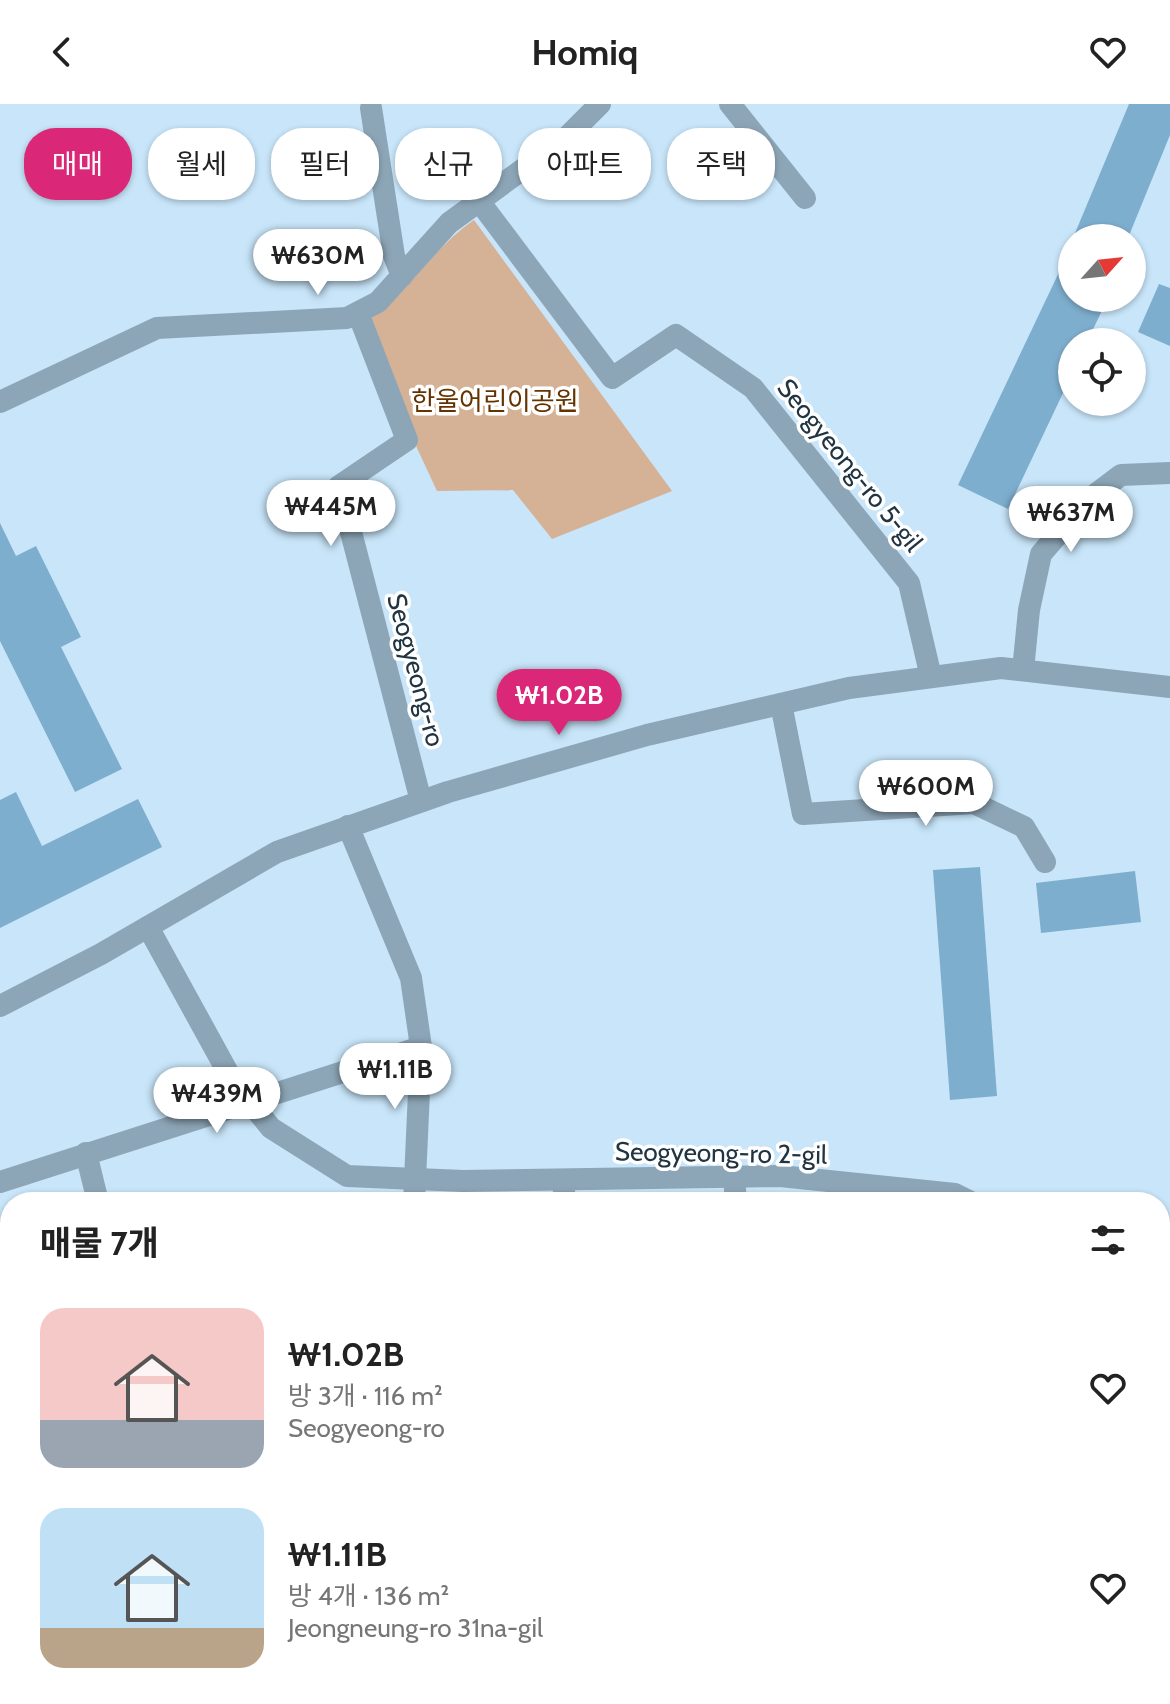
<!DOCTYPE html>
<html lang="ko">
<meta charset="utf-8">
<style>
body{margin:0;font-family:Cabin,"Noto Sans KR",sans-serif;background:#f2f2f2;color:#222;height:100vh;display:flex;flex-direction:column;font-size:30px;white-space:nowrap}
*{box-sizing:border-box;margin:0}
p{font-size:26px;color:#767676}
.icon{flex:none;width:44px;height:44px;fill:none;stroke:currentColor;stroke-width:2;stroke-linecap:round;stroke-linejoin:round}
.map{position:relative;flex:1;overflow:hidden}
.panel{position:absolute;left:0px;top:1088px;width:1170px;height:512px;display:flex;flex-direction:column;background:#fff;border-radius:32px 32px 0 0;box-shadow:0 2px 6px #0004}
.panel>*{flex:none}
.banner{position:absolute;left:24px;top:24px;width:1122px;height:72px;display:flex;gap:16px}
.needle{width:52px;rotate:63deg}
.tools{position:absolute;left:1058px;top:120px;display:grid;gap:16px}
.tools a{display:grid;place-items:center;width:88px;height:88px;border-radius:50%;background:#fff;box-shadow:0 2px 6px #0004;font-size:40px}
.price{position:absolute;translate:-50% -68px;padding:0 18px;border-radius:28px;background:#fff;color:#222;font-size:26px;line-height:52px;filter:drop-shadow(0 2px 4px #0008)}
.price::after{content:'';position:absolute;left:50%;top:48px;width:24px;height:18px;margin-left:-12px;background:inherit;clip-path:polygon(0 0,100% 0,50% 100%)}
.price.active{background:#db2777;color:#fff}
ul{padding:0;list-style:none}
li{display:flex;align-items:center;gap:24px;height:200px;padding:0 40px}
li span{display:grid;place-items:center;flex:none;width:224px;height:160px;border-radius:24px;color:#555}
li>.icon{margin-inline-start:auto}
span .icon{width:96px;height:96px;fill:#fffc;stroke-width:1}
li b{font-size:34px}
h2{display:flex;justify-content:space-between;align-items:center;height:96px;padding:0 40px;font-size:34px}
.chip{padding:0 28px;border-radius:32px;background:#fff;box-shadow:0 2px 6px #0004;font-size:28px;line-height:72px}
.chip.active{background:#db2777;color:#fff}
header{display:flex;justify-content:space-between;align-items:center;height:104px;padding:0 40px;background:#fff;font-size:36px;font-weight:700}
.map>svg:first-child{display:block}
.green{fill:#d5b196}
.building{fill:#7eaece}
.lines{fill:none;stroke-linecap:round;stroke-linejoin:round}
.minor{stroke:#8da6b7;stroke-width:22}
.tertiary{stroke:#8da6b7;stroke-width:22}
.labels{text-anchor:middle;stroke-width:7;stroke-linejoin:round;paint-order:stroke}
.park-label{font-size:26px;fill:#643300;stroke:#fff}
.street-label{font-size:26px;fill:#203441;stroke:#fff}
</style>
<header><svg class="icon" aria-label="back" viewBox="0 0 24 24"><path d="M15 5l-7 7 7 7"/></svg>Homiq<svg class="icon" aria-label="heart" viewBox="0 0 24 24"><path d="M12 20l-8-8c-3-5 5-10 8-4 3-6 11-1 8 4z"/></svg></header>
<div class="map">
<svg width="1170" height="1600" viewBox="0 0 1170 1600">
<rect width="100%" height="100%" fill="#c8e5f9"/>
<!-- green -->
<path class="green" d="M474 116 672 387 552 435 513 386 437 387 417 344 371 214C410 187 434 143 474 116Z"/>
<!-- building -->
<g class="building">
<path d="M1129 0H1170V31L1128 134H1073Z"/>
<path d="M1062 162 1072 167V194H1108L1087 238H1072V270L1008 405 958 381Z"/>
<path d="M1159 180 1170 184V242L1138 228Z"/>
<path d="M0 419 16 452 36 442 81 533 61 543 122 665 75 688 0 537Z"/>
<path d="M16 688 42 742 138 695 162 743 0 824V696Z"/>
<path d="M980 763 997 992 950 996 933 766Z"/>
<path d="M1135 767 1141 818 1041 829 1036 779Z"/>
<path d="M0 1132 10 1164V1176L0 1179Z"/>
<path d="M10 1189V1260L5 1262 0 1245V1192Z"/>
<path d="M509 1590H568L574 1600H515Z"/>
<path d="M743 1590H846L829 1600H726Z"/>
</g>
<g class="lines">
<!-- minor -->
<g class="minor">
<path d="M730 0 805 94"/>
<path d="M371 4 394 152 402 172"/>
<path d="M479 97 612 274 676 231 753 284 909 479 931 573"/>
<path d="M358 209 407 336 339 382 421 697"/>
<path d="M0 298 157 224 347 214 378 198 449 119 567 33 600 0"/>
<path d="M1023 566 1029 506 1041 450 1088 396 1121 371 1170 369"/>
<path d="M781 600 803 710 974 699 1024 723 1045 758"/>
<path d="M348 722 411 874 421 943 414 1098"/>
<path d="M148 823 231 974 249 997 271 1024 347 1072 463 1077 780 1072 955 1090 971 1098"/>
<path d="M86 1049 98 1098"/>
<path d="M734 1073 736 1098"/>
<path d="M563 1076 565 1098"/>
<path d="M0 1078 421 943"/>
<path d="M1160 1206 1170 1209"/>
<path d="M0 1276 10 1272"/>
<path d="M0 1506 10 1505"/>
<path d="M147 1590 151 1600"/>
</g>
<!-- tertiary -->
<path class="tertiary" d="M0 902 101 850 277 748 448 688 647 631 849 584 1001 564 1170 583"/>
</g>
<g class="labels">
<!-- park labels -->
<g class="park-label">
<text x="495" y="306">한울어린이공원</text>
</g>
<!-- street labels -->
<g class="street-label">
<text transform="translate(850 361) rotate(51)" y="9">Seogyeong-ro 5-gil</text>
<text transform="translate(416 566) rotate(75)" y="9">Seogyeong-ro</text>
<text transform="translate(721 1049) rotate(1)" y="9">Seogyeong-ro 2-gil</text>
</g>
</g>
</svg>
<div class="tools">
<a><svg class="needle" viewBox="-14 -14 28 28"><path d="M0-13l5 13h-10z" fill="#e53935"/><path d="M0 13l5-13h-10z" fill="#767676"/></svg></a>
<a><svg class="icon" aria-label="locate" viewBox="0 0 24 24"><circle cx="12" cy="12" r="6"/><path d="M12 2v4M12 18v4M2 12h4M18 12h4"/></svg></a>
</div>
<b class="price" style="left:318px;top:193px">₩630M</b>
<b class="price" style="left:331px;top:444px">₩445M</b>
<b class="price" style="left:1071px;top:450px">₩637M</b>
<b class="price active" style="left:559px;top:633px">₩1.02B</b>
<b class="price" style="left:926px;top:724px">₩600M</b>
<b class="price" style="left:395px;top:1007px">₩1.11B</b>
<b class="price" style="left:217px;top:1031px">₩439M</b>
<div class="banner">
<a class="chip active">매매</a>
<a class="chip">월세</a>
<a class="chip">필터</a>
<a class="chip">신규</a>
<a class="chip">아파트</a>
<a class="chip">주택</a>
</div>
<section class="panel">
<h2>매물 7개<svg class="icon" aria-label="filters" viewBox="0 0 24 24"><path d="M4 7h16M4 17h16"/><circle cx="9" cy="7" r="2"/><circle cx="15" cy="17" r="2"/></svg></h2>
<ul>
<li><span style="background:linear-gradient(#f6c9c9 70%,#9aa5b1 0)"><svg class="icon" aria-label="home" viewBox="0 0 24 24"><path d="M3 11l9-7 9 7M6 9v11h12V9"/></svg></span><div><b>₩1.02B</b><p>방 3개 · 116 m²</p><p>Seogyeong-ro</p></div><svg class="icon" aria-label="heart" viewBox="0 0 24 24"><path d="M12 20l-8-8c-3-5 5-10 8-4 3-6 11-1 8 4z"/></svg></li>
<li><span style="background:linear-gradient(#bfe0f5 75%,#b9a48a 0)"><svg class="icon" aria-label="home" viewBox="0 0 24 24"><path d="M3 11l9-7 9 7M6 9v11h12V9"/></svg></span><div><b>₩1.11B</b><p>방 4개 · 136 m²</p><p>Jeongneung-ro 31na-gil</p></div><svg class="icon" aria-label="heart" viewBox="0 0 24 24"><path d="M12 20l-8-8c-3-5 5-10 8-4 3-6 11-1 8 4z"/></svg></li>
</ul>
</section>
</div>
